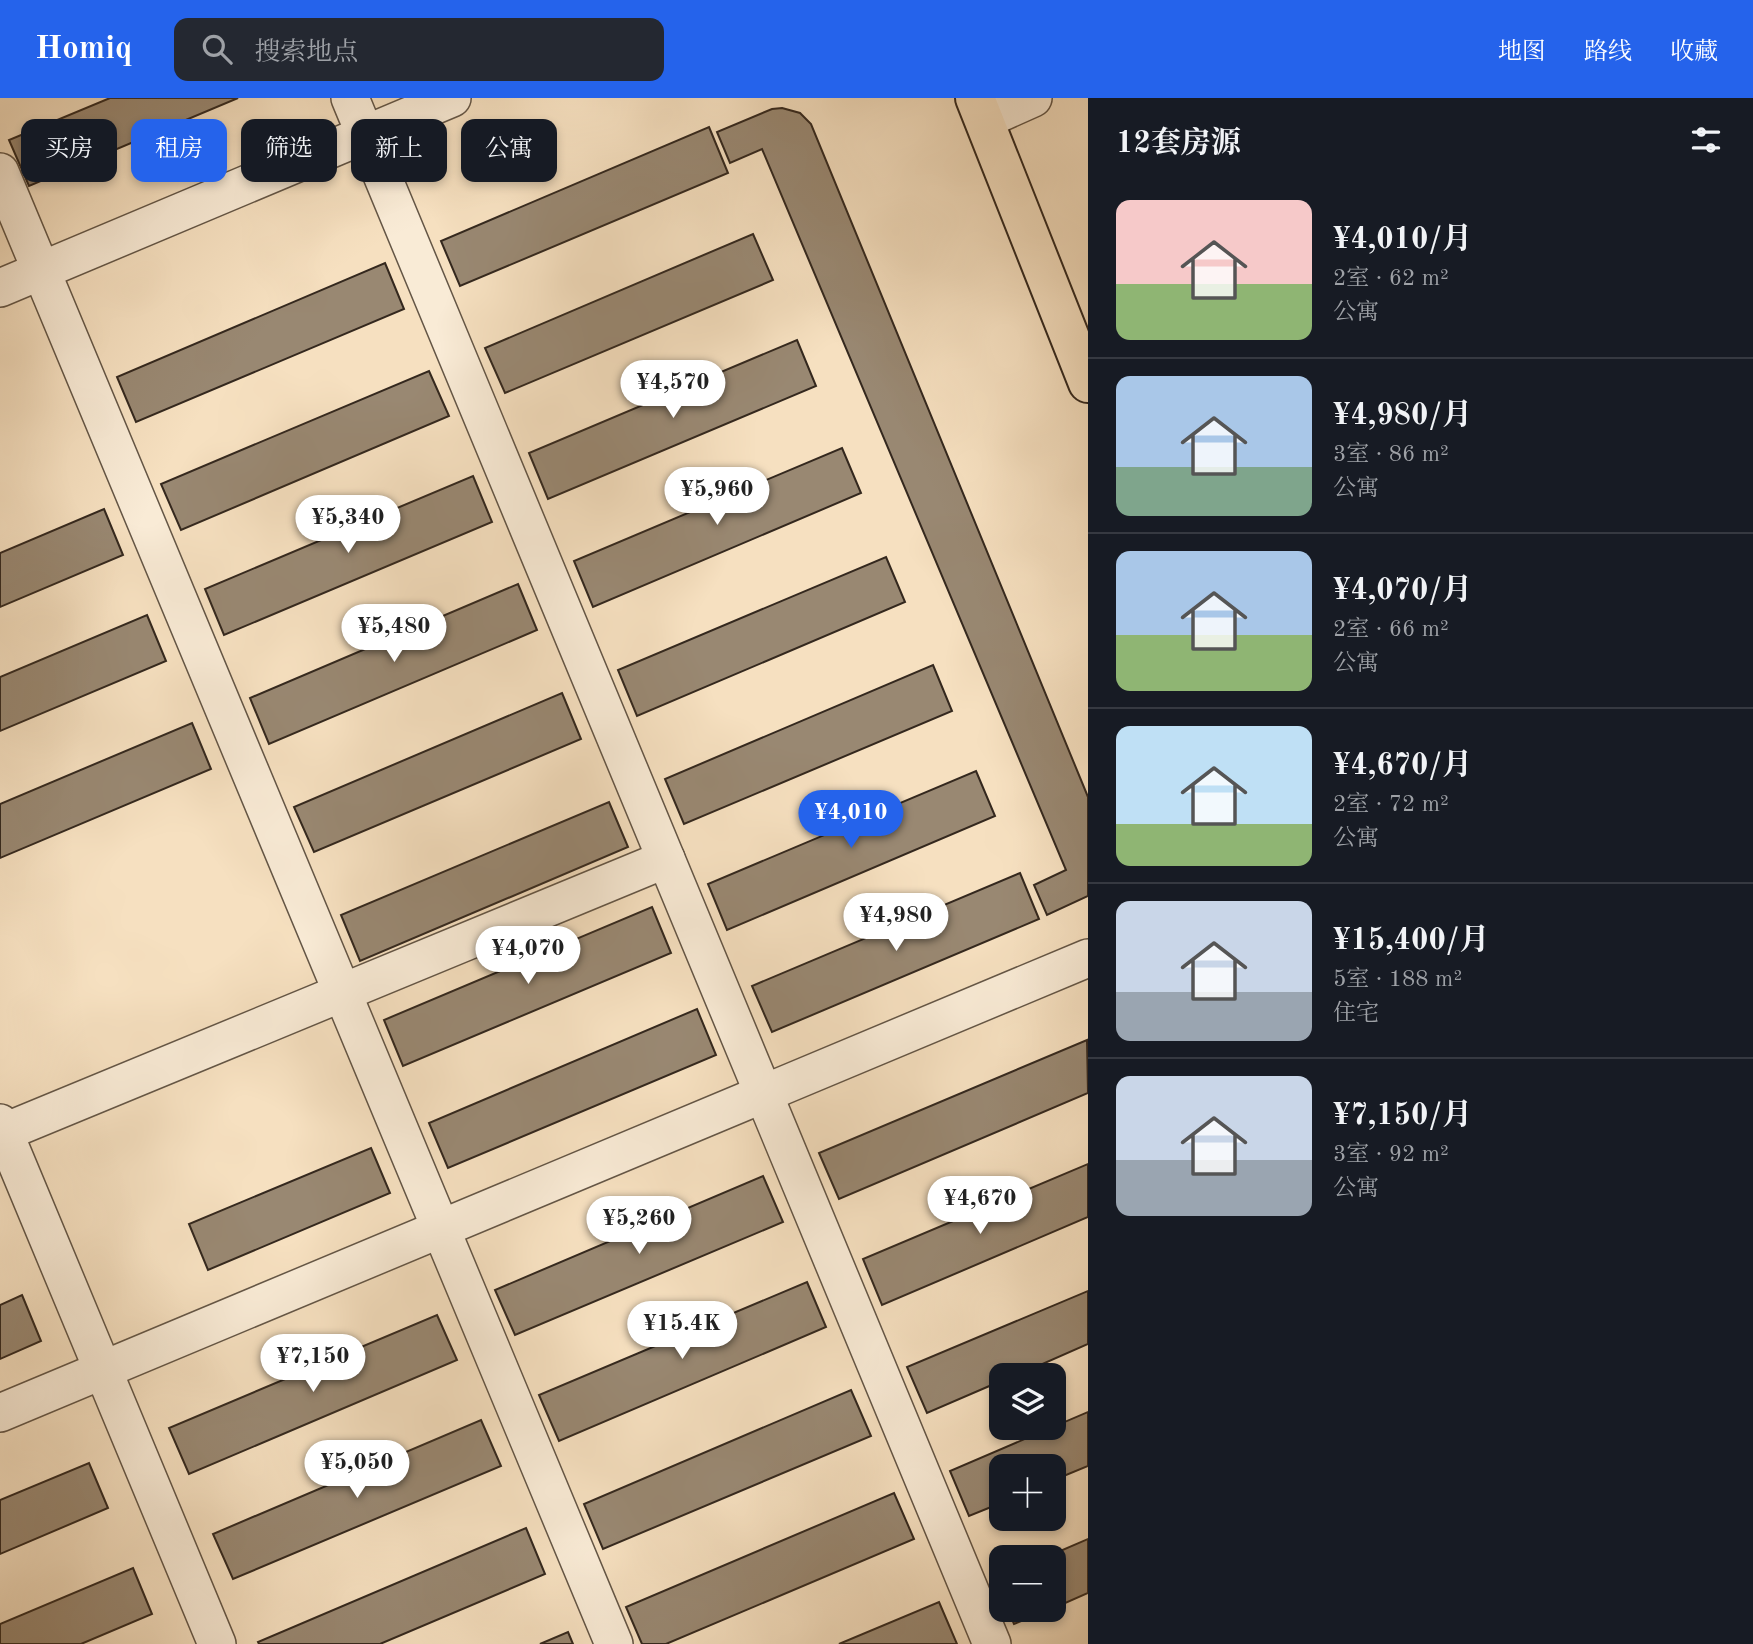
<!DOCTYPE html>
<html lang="zh">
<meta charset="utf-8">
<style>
body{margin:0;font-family:"Old Standard TT","Noto Serif SC",serif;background:#242831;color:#f1f3f6;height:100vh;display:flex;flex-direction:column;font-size:26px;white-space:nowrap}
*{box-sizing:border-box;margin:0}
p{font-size:23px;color:#9ea1a6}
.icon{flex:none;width:38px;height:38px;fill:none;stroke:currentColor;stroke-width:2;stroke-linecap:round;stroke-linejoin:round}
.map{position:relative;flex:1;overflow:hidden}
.side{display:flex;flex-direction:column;background:#171b24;width:665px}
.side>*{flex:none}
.hud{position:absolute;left:21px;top:21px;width:665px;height:63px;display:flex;gap:14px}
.buttons{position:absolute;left:989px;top:1265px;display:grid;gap:14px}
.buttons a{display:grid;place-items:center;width:77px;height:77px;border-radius:14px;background:#171b24;box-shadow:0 4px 10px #0003;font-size:35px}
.price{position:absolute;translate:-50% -60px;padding:0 16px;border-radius:24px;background:#fff;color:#222;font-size:23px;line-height:46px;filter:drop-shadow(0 2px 4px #0008)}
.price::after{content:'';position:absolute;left:50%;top:42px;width:21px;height:16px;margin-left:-10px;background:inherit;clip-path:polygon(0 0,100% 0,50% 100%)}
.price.current{background:#2563eb;color:#fff}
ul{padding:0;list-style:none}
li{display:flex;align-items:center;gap:21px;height:175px;padding:0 28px}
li+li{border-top:2px solid #363941}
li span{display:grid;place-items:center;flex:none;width:196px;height:140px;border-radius:14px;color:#555}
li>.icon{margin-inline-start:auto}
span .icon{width:84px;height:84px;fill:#fffc;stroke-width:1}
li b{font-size:30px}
h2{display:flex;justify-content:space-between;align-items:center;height:84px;padding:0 28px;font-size:30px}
.pill{padding:0 24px;border-radius:14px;background:#171b24;box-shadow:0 4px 10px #0003;font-size:24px;line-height:63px}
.pill.current{background:#2563eb;color:#fff}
header{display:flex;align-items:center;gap:42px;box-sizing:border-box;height:98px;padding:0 35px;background:#2563eb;color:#fff}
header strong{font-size:33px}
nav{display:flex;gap:38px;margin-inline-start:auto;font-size:24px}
.search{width:490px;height:63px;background:#242831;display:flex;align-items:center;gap:18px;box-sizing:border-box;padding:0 24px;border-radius:14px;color:#9ea1a6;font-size:26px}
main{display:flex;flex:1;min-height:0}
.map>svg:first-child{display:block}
.building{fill:#998872;stroke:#34281e;stroke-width:2}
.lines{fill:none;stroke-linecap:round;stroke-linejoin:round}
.minor-casing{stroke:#645646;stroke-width:40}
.major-casing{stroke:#34281e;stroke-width:42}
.minor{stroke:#f9ebd6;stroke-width:37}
.major{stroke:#f6e0c0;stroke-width:38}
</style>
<header>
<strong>Homiq</strong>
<div class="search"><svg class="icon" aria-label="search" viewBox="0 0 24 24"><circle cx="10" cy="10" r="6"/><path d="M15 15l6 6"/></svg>搜索地点</div>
<nav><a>地图</a><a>路线</a><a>收藏</a></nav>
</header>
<main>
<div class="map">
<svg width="1088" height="1546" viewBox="0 0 1088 1546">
<rect width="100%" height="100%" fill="#f6e0c0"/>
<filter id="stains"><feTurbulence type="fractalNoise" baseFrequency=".00286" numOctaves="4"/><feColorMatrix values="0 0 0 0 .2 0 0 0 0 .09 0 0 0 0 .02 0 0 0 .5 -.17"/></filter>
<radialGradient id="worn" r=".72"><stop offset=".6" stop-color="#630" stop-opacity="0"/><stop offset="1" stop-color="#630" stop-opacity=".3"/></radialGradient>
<!-- building -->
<g class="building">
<path d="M110 0H238L29 88 9 42Z"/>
<path d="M782 10 800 15 811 26 1088 699V798L1047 817 1034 787 1066 772 762 51 730 65 717 34 772 11Z"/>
<path d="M709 29 728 75 460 188 441 143Z"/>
<path d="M753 136 773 182 505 295 485 250Z"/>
<path d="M385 165 404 211 136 324 117 279Z"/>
<path d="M797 242 816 288 548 401 529 355Z"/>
<path d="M429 273 449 318 181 432 161 386Z"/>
<path d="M842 350 861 395 593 509 574 463Z"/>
<path d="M473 378 492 424 224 537 205 491Z"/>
<path d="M104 411 123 457 0 509V455Z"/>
<path d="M886 459 905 504 637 618 618 572Z"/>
<path d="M518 486 537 532 269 646 250 600Z"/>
<path d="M147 517 166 563 0 633V579Z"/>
<path d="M933 567 952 613 684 726 665 681Z"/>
<path d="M562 595 581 641 314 754 294 709Z"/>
<path d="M192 625 211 671 0 760V706Z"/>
<path d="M976 673 995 718 727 832 708 786Z"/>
<path d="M609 704 628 749 360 863 341 817Z"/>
<path d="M1020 775 1039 821 772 934 752 888Z"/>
<path d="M652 809 671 855 403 968 384 922Z"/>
<path d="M697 911 716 957 448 1070 429 1025Z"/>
<path d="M1087 942 1088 995 839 1101 819 1055Z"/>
<path d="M371 1050 390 1095 208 1172 189 1126Z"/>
<path d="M1088 1066V1119L882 1207 863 1161Z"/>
<path d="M763 1078 783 1124 515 1237 495 1192Z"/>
<path d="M807 1184 826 1229 559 1343 539 1297Z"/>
<path d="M1088 1193V1246L1015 1278H1001V1283L927 1315 907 1269Z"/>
<path d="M22 1197 41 1243 0 1261V1207Z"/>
<path d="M437 1217 457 1262 189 1376 169 1330Z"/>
<path d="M851 1292 871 1338 603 1451 584 1406Z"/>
<path d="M1088 1314V1368L1054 1382V1368H1001V1405L969 1418 950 1373Z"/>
<path d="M481 1322 501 1368 233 1481 213 1436Z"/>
<path d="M89 1365 108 1410 0 1456V1402Z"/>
<path d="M894 1395 914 1441 666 1546H642L626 1509Z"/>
<path d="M526 1430 545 1476 380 1546H259L258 1544Z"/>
<path d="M1088 1441V1495L1054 1510V1460H1044Z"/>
<path d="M133 1470 152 1516 81 1546H0V1526Z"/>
<path d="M939 1504 957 1546H839Z"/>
<path d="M1008 1512H1048L1014 1526Z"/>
<path d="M568 1534 573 1546H540Z"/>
</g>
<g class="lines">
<defs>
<g id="minor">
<path d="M350 0 992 1546"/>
<path d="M984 22 1033 0"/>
<path d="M0 74 614 1546"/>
<path d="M0 190 452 0"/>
<path d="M0 1025 217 1546"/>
<path d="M0 1036 666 761"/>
<path d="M0 1315 1088 860"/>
</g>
<path id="major" d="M975 0 1088 285"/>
</defs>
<!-- minor casing -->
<use href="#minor" class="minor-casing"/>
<!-- major casing -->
<use href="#major" class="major-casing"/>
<!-- minor -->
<use href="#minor" class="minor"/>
<!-- major -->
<use href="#major" class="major"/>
</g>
<rect width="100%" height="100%" filter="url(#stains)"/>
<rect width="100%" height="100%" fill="url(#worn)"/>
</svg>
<div class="buttons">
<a><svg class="icon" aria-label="layers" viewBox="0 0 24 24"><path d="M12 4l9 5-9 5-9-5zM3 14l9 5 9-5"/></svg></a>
<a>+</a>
<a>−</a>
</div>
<b class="price" style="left:673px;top:322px">¥4,570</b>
<b class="price" style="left:717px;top:429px">¥5,960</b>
<b class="price" style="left:348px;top:457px">¥5,340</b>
<b class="price" style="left:394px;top:566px">¥5,480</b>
<b class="price current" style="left:851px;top:752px">¥4,010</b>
<b class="price" style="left:896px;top:855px">¥4,980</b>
<b class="price" style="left:528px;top:888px">¥4,070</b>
<b class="price" style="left:980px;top:1138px">¥4,670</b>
<b class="price" style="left:639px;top:1158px">¥5,260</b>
<b class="price" style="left:682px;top:1263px">¥15.4K</b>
<b class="price" style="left:313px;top:1296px">¥7,150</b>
<b class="price" style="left:357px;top:1402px">¥5,050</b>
<div class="hud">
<a class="pill">买房</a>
<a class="pill current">租房</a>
<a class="pill">筛选</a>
<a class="pill">新上</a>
<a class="pill">公寓</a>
</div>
</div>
<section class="side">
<h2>12套房源<svg class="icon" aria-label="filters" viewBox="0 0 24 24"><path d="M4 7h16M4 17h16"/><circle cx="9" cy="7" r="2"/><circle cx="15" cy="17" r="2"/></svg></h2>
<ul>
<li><span style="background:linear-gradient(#f6c9c9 60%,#8fb573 0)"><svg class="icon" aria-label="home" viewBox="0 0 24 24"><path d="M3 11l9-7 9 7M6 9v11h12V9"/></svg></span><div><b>¥4,010/月</b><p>2室 · 62 m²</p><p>公寓</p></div></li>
<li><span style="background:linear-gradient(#a9c7e8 65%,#7fa58c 0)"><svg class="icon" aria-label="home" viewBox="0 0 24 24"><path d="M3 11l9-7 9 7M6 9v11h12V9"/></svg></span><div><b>¥4,980/月</b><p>3室 · 86 m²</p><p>公寓</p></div></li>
<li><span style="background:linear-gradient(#a9c7e8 60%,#8fb573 0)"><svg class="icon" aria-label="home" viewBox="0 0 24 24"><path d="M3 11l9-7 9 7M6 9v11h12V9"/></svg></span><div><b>¥4,070/月</b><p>2室 · 66 m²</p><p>公寓</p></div></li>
<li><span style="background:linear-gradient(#bfe0f5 70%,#8fb573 0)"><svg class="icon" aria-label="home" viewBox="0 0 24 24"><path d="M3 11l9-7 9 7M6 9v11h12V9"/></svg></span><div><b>¥4,670/月</b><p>2室 · 72 m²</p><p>公寓</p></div></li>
<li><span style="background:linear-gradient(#c9d6e8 65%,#9aa5b1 0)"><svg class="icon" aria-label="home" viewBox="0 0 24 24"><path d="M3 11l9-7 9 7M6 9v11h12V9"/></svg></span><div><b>¥15,400/月</b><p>5室 · 188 m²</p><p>住宅</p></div></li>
<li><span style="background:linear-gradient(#c9d6e8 60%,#9aa5b1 0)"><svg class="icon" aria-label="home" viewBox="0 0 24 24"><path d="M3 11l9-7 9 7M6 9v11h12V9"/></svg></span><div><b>¥7,150/月</b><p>3室 · 92 m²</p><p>公寓</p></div></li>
</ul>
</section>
</main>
